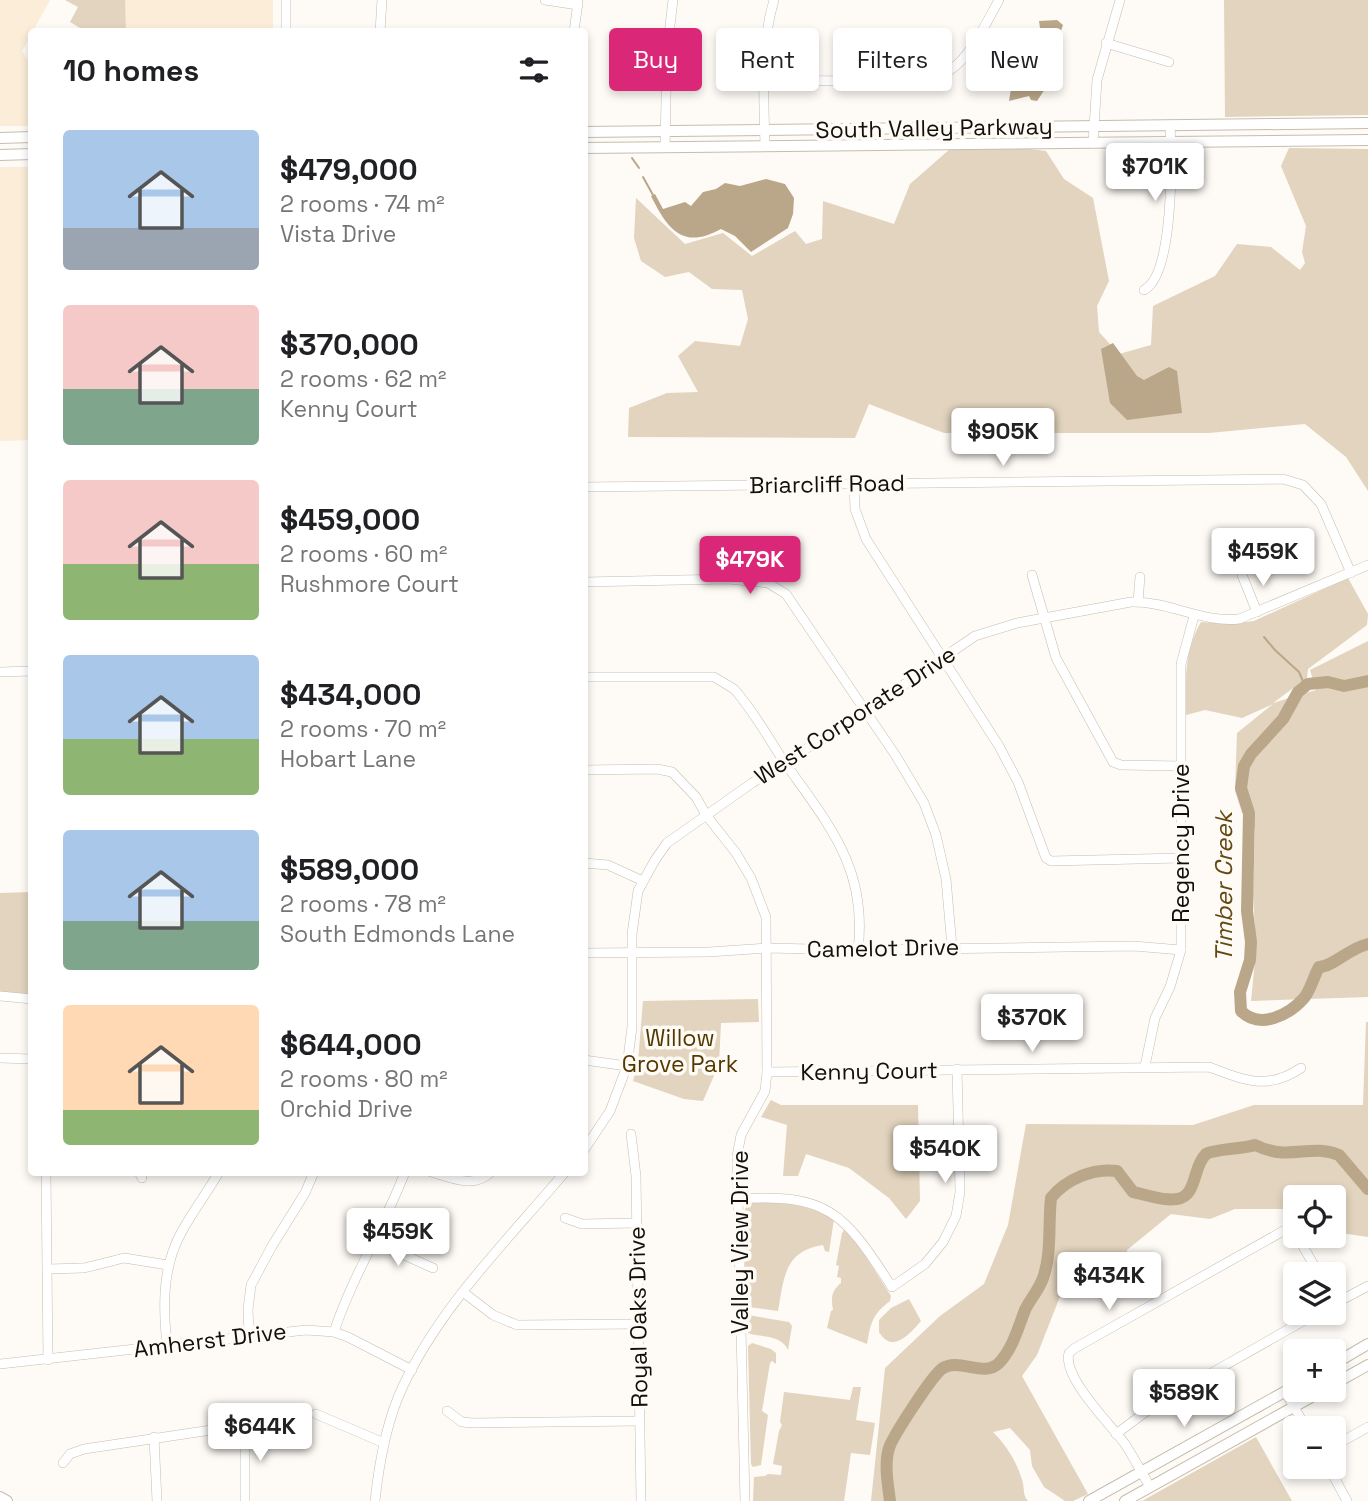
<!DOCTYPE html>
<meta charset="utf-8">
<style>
body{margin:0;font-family:"Space Grotesk",sans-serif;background:#f6f6f6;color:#202124;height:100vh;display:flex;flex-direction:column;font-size:26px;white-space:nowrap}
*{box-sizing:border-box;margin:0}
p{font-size:23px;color:#757577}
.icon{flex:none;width:38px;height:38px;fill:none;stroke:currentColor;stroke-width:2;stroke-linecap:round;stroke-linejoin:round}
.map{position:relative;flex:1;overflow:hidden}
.details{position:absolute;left:28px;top:28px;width:560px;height:1148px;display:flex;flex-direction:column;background:#fff;border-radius:7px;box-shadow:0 4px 10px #0003}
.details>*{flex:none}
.top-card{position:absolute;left:609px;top:28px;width:653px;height:63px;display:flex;gap:14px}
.buttons{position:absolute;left:1283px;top:1185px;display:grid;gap:14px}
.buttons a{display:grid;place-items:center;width:63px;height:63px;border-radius:7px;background:#fff;box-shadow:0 4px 10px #0003;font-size:35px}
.price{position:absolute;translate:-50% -60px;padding:0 16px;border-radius:7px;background:#fff;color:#222;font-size:23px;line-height:46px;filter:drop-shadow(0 2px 4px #0008)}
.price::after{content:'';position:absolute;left:50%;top:42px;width:21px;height:16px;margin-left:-10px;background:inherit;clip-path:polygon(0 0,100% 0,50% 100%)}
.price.current{background:#db2777;color:#fff}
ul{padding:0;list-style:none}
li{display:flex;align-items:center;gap:21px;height:175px;padding:0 35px}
li span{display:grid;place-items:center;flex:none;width:196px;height:140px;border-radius:7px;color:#555}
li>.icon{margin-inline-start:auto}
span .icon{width:84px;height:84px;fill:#fffc;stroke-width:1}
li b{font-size:30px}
h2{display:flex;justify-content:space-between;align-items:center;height:84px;padding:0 35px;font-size:30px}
.tag{padding:0 24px;border-radius:7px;background:#fff;box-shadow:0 4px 10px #0003;font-size:24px;line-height:63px}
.tag.current{background:#db2777;color:#fff}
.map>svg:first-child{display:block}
.built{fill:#fbedd8}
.green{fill:#e2d4be}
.water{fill:#baa789}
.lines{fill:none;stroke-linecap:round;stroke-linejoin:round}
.stream{stroke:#baa789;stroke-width:2}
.river{stroke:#baa789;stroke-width:12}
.minor-casing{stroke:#c6bdaf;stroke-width:10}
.major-casing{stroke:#c6bdaf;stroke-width:12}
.minor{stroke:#fff;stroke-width:9}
.major{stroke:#fff;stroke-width:10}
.labels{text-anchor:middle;stroke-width:7;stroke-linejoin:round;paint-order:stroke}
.street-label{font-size:23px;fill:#120f0a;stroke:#fefaf5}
.park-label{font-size:23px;fill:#533800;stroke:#fefaf5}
.water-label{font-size:24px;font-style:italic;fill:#654914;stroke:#fefaf5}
</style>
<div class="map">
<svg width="1368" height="1501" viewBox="0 0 1368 1501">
<rect width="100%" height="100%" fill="#fefaf5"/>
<!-- built -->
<g class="built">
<path d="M0 0H50L22 51 31 65V126H0Z"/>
<rect x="118" y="0" width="155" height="31"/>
<path d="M0 167H31V440L0 441Z"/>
</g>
<!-- green -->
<g class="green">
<path d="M65 0H125L126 31H85L70 22 78 7Z"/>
<path d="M1224 0H1368V115L1225 117Z"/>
<path d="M1020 148 1046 151 1064 179 1093 198 1109 281 1097 306 1099 332 1119 354 1151 345 1153 306 1215 276 1237 244 1271 247 1300 270 1305 263 1302 252 1306 226 1281 166 1289 148 1368 149V491L1346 457 1305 424 1209 433H944L869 404 855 438 628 437 629 408 667 393 698 392 678 356 695 341 740 346 748 319 742 290 712 289 689 272 665 277 641 261 634 238 636 198 685 244 723 233 752 256 795 231 806 244 822 239 823 201 894 224 910 184 950 149Z"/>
<path d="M1348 578 1368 614 1367 625 1308 669 1307 678 1273 703 1316 690 1310 670 1368 641V997L1251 1001 1256 951 1253 894 1255 829 1242 813 1235 791 1237 733 1273 704 1242 718 1205 710 1186 715C1185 682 1184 651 1201 622L1229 624 1254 621Z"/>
<path d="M31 892V996L0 994V893Z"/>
<path d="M758 999 759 1022 721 1023 719 1064 703 1101 684 1099 633 1081 638 1062 643 1001Z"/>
<path d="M1366 1022H1368V1237L1334 1232V1197H1295V1209H1235L1210 1219 1171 1214 1127 1250 1125 1269 1061 1294 1037 1355 1022 1376 1088 1494 1073 1501H1065L1044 1487 1032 1466 1030 1450 1010 1428 993 1432C1006 1445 1017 1462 1022 1480 1025 1488 1022 1494 1028 1501H871L885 1368 940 1316 984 1284 1008 1225 1026 1124 1193 1125 1254 1105H1363Z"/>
<path d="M771 1100 781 1105H918L920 1201 906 1219 889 1198 849 1168 806 1154 798 1176H783L787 1125 761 1117Z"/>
<path d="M753 1203C786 1202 804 1204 834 1219L829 1252 825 1251 823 1245C784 1251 784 1278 778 1311L749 1307 746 1303 744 1211 747 1205Z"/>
<path d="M845 1229 852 1235 891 1296 890 1301C872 1315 871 1322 867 1344L827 1328 831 1311 833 1310C831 1299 831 1291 841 1283V1278L837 1277 839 1266 836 1265 842 1233Z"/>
<path d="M909 1299 921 1321C909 1335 892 1354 879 1332V1320L891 1308Z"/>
<path d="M748 1315 789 1322 792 1326 788 1350C781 1334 762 1338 748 1333Z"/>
<path d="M752 1343 771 1349 776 1353V1364L772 1361 770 1363 762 1411 768 1415 761 1465 753 1467 751 1464 748 1346Z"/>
<path d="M853 1387H861L856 1420 875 1423 870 1455 851 1453 844 1501H753L754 1477 765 1476 768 1474 781 1475 782 1466 773 1464 779 1431 782 1425 780 1422 784 1392 850 1400Z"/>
<path d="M1256 1437 1292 1501H1142Z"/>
</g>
<!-- water -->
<g class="water">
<path d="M1057 20 1063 25 1054 51 1051 80 1037 101 1031 100 1029 96 1009 101 1013 76 1035 33 1040 28 1039 21Z"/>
<path d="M766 179 785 184 794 198 793 214 788 228 751 252 735 236 721 229C683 250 668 230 651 196L655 194 663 209 685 202 691 206 703 192 716 189 725 183 740 186Z"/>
<path d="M1113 343 1137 376 1144 380 1169 367 1177 371 1182 413 1127 420 1110 403 1101 349Z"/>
</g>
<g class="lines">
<!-- stream -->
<g class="stream">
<path d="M632 158 639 168"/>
<path d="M643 177 653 195"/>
<path d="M1264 637 1275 650 1299 672 1305 686"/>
</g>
<!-- river -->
<g class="river">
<path d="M1368 681 1344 686 1328 682 1308 684 1298 692 1283 719 1251 754 1244 766 1241 788 1249 813 1247 911 1251 942 1250 960 1240 992 1241 1011C1260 1030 1289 1015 1304 998 1310 991 1314 976 1319 967 1333 967 1349 948 1368 944"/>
<path d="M890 1501C888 1485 884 1464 889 1448 893 1436 933 1374 943 1368 960 1358 984 1378 999 1363 1013 1348 1018 1328 1025 1310 1030 1299 1039 1290 1043 1278 1052 1253 1048 1224 1051 1198 1066 1179 1093 1168 1117 1171L1133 1192C1148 1195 1176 1206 1187 1194 1192 1189 1194 1180 1196 1174 1198 1167 1201 1159 1206 1154 1213 1149 1243 1149 1255 1145 1289 1162 1310 1143 1339 1155L1368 1189"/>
</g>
<defs>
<g id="minor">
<path d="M545 0 578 5"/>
<path d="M286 32V0"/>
<path d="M380 32 382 0"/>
<path d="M574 32 578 2"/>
<path d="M1106 43 1169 62"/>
<path d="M764 80C799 80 927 85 950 70 971 57 987 21 999 0"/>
<path d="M1093 143 1097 80 1120 0"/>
<path d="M765 146C764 98 760 47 774 0"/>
<path d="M665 147 667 51 673 0"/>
<path d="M1144 290C1174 275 1172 157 1170 126"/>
<path d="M854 484 855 509 866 539 999 746 1018 782 1046 858 1051 861 1181 858"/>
<path d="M584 487 1283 479 1303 485 1321 504 1351 573"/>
<path d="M1032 575 1056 658 1113 762 1121 765 1181 766"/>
<path d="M1242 575 1257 612"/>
<path d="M584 582 728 579 768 583 786 594 896 756 924 803 936 835 946 879 952 947"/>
<path d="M1138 601 1140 577"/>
<path d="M0 672 32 671"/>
<path d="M584 677H714L734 689C753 710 767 736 783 760 827 823 868 867 858 950"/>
<path d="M584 770 657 769 672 772 696 797 706 815 736 853 751 878 766 917 767 1072 765 1091 741 1135 737 1156 745 1501"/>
<path d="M584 863 608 865 643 881"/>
<path d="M584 953 709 952 766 948 858 950 1134 946 1181 950"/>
<path d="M0 996 32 999"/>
<path d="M0 1058 32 1059"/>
<path d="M584 1060 627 1066"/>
<path d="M1145 1066 1155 1018 1170 987 1181 950V664L1194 616"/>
<path d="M767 1072 1209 1067C1244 1080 1267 1091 1301 1068"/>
<path d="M631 1134 636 1176 641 1501"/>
<path d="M584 1150 610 1111 627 1066 632 1027V934L638 891 655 860 667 843 752 783 864 712 975 636 1017 623 1131 602C1169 601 1201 623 1239 619L1368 565"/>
<path d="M46 1172 48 1360"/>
<path d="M139 1172 142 1178"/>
<path d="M431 1172C451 1178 474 1189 491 1172"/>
<path d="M737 1199C829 1193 844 1213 892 1287L925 1264 943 1242 956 1216 960 1192 957 1069"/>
<path d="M565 1218 582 1224 637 1223"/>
<path d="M1297 1236 1319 1274"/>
<path d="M375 1242 433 1268"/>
<path d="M48 1269 84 1268 124 1258 168 1265"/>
<path d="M463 1292 493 1315 517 1325 638 1324"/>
<path d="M1334 1304 1368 1286"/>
<path d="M334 1332C352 1277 384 1227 405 1172"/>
<path d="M249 1336 248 1309 251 1285 272 1246 305 1193 314 1172"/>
<path d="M167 1345C163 1307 162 1268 181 1233 192 1212 207 1193 219 1172"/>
<path d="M0 1364 306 1330 334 1332 348 1337 412 1370"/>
<path d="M1285 1391 1306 1428"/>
<path d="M447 1411 462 1422 473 1423 639 1421"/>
<path d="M316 1414 384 1443"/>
<path d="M1116 1434 1155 1405 1319 1312"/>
<path d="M154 1437 157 1501"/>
<path d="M1334 1446 1368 1427"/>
<path d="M63 1463 70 1454 84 1449 245 1425V1501"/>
<path d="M1328 1466 1347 1501"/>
<path d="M1150 1487C1142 1473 1134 1458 1125 1444 1111 1425 1062 1377 1069 1353L1075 1348 1285 1230 1290 1229 1295 1232"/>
<path d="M375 1501C379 1463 386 1422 403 1386 442 1304 507 1241 565 1172"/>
</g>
<g id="major">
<path d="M584 132 1368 123"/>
<path d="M0 138 32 137"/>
<path d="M584 148 1368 140"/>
<path d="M0 155 32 154"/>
<path d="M1334 1364 1368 1344"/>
<path d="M1334 1384 1368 1365"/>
<path d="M0 1497 7 1501"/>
<path d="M1089 1501 1295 1386"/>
<path d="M1125 1501 1324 1390"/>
</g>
</defs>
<!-- minor casing -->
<use href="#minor" class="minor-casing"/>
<!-- major casing -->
<use href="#major" class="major-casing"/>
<!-- minor -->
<use href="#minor" class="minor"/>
<!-- major -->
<use href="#major" class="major"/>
</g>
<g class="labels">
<!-- street labels -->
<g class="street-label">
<text transform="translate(934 128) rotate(-1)" y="8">South Valley Parkway</text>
<text transform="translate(827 484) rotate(-1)" y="8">Briarcliff Road</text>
<text transform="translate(855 715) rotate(-33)" y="8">West Corporate Drive</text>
<text transform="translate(1181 843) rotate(-90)" y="8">Regency Drive</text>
<text transform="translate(883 948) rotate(-1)" y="8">Camelot Drive</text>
<text transform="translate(869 1071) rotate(-1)" y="8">Kenny Court</text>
<text transform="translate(740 1242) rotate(-90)" y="8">Valley View Drive</text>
<text transform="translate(638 1317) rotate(-91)" y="8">Royal Oaks Drive</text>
<text transform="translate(210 1340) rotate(-7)" y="8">Amherst Drive</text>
</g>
<!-- park labels -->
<g class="park-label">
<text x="680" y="1046">Willow<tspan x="680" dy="26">Grove Park</tspan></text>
</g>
<!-- water labels -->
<g class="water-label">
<text transform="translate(1224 887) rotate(-90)" y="8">Timber Creek</text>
</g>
</g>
</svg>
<div class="buttons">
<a><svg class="icon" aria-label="locate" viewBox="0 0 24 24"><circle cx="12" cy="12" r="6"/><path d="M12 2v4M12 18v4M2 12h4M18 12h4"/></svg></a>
<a><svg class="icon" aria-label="layers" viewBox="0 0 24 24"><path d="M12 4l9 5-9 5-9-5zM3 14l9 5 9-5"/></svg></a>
<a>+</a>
<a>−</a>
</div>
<b class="price" style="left:1155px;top:203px">$701K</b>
<b class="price" style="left:1003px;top:468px">$905K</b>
<b class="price" style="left:1263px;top:588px">$459K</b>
<b class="price current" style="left:750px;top:596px">$479K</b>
<b class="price" style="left:1032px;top:1054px">$370K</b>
<b class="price" style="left:945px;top:1185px">$540K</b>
<b class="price" style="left:398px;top:1268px">$459K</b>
<b class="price" style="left:1109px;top:1312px">$434K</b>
<b class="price" style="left:1184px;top:1429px">$589K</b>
<b class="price" style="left:260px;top:1463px">$644K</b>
<div class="top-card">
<a class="tag current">Buy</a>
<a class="tag">Rent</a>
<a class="tag">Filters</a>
<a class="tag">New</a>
</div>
<section class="details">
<h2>10 homes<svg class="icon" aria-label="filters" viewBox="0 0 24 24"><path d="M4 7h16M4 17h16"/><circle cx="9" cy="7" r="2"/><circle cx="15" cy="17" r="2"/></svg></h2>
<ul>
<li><span style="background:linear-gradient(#a9c7e8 70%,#9aa5b1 0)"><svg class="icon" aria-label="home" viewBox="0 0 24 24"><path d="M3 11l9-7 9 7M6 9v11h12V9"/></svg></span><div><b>$479,000</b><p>2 rooms · 74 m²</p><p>Vista Drive</p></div></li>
<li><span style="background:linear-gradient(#f6c9c9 60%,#7fa58c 0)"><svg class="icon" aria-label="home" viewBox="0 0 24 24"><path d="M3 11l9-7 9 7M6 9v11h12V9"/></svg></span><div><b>$370,000</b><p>2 rooms · 62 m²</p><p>Kenny Court</p></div></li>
<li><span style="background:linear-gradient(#f6c9c9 60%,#8fb573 0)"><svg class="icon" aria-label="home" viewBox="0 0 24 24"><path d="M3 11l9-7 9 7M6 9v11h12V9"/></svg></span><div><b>$459,000</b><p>2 rooms · 60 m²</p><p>Rushmore Court</p></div></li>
<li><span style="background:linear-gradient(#a9c7e8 60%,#8fb573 0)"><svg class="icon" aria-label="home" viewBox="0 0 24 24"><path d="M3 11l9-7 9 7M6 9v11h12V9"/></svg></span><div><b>$434,000</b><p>2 rooms · 70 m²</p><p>Hobart Lane</p></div></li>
<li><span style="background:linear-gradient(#a9c7e8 65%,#7fa58c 0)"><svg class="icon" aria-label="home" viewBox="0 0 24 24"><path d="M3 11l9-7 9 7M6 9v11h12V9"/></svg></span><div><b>$589,000</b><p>2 rooms · 78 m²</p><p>South Edmonds Lane</p></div></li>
<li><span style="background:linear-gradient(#ffd9b3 75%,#8fb573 0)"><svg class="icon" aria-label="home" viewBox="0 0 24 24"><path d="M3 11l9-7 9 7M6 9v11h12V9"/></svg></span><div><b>$644,000</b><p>2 rooms · 80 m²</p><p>Orchid Drive</p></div></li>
</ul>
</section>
</div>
